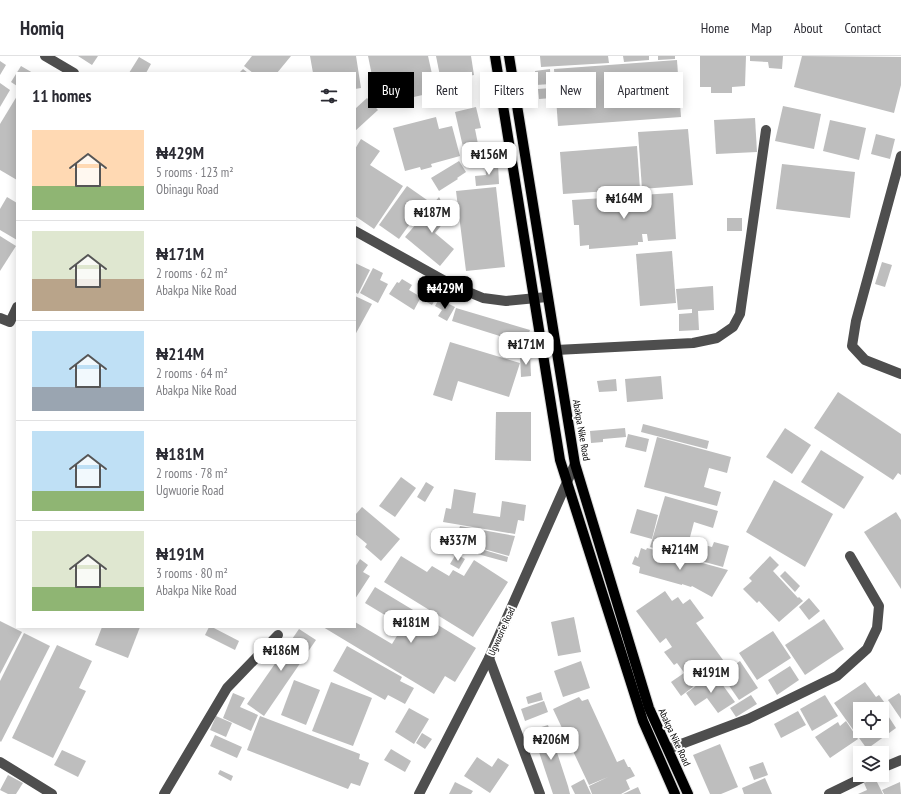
<!DOCTYPE html>
<meta charset="utf-8">
<style>
body{margin:0;font-family:"PT Sans Narrow",sans-serif;background:#f2f2f3;color:#2b2b33;height:100vh;display:flex;flex-direction:column;font-size:15px;white-space:nowrap}
*{box-sizing:border-box;margin:0}
p{font-size:13px;color:#7c7c81}
.icon{flex:none;width:22px;height:22px;fill:none;stroke:currentColor;stroke-width:2;stroke-linecap:round;stroke-linejoin:round}
.map{position:relative;flex:1;overflow:hidden}
.details{position:absolute;left:16px;top:16px;width:340px;height:556px;display:flex;flex-direction:column;background:#fff;border-radius:0px;box-shadow:0 2px 10px #0003}
.details>*{flex:none}
.top-card{position:absolute;left:368px;top:16px;width:380px;height:36px;display:flex;gap:8px}
.fabs{position:absolute;left:853px;top:646px;display:grid;gap:8px}
.fabs a{display:grid;place-items:center;width:36px;height:36px;border-radius:0px;background:#fff;box-shadow:0 2px 10px #0003;font-size:20px}
.price{position:absolute;translate:-50% -34px;padding:0 9px;border-radius:8px;background:#fff;color:#222;font-size:13px;line-height:26px;filter:drop-shadow(0 1px 2px #0008)}
.price::after{content:'';position:absolute;left:50%;top:24px;width:12px;height:9px;margin-left:-6px;background:inherit;clip-path:polygon(0 0,100% 0,50% 100%)}
.price.selected{background:#000;color:#fff}
ul{padding:0;list-style:none}
li{display:flex;align-items:center;gap:12px;height:100px;padding:0 16px}
li+li{border-top:1px solid #e1e1e2}
li span{display:grid;place-items:center;flex:none;width:112px;height:80px;border-radius:0px;color:#555}
li>.icon{margin-inline-start:auto}
span .icon{width:48px;height:48px;fill:#fffc;stroke-width:1}
li b{font-size:17px}
h2{display:flex;justify-content:space-between;align-items:center;height:48px;padding:0 16px;font-size:17px}
.chip{padding:0 14px;border-radius:0px;background:#fff;box-shadow:0 2px 10px #0003;font-size:14px;line-height:36px}
.chip.selected{background:#000;color:#fff}
header{display:flex;align-items:center;gap:24px;box-sizing:border-box;height:56px;padding:0 20px;background:#fff;border-bottom:1px solid #e1e1e2}
header strong{font-size:19px}
nav{display:flex;gap:22px;margin-inline-start:auto;font-size:14px}
.map>svg:first-child{display:block}
.building{fill:#bebebe;fill-rule:evenodd}
.lines{fill:none;stroke-linecap:round;stroke-linejoin:round}
.major-casing{stroke:#dbdbdb;stroke-width:12}
.minor{stroke:#4e4e4e;stroke-width:10}
.major{stroke:#000;stroke-width:10}
.labels{text-anchor:middle;stroke-width:3.5;stroke-linejoin:round;paint-order:stroke}
.street-label{font-size:10px;fill:#000;stroke:#fff}
</style>
<header>
<strong>Homiq</strong>
<nav><a>Home</a><a>Map</a><a>About</a><a>Contact</a></nav>
</header>
<div class="map">
<svg width="901" height="738" viewBox="0 0 901 738">
<rect width="100%" height="100%" fill="#fff"/>
<!-- building -->
<g class="building">
<path d="M78 0H98L92 9Z"/>
<path d="M252 0H291L277 17H253L244 10Z"/>
<path d="M310 0H356L361 32 355 33V17H313Z"/>
<path d="M368 0H428L436 36 378 49Z"/>
<path d="M436 0H471L474 19 441 25Z"/>
<path d="M540 0H608L609 7 541 11Z"/>
<path d="M623 0H649V4L624 6Z"/>
<path d="M658 0H675V3L658 4Z"/>
<path d="M700 0H746L745 30 732 31V37H711V31H700Z"/>
<path d="M750 0H783L782 13 769 12 768 6 750 5Z"/>
<path d="M802 0 901 1V29L894 57 794 31Z"/>
<path d="M139 1 151 8 146 17H129Z"/>
<path d="M677 4 681 61 558 70 554 13Z"/>
<path d="M0 5 6 9 0 19Z"/>
<path d="M21 10 33 17H17V30L11 26Z"/>
<path d="M243 13 248 17H239Z"/>
<path d="M550 13 551 28 536 29 535 15Z"/>
<path d="M0 27 10 34 0 51Z"/>
<path d="M551 32 552 42 539 43 538 33Z"/>
<path d="M17 40V124L0 114V68Z"/>
<path d="M367 42 378 54 355 75V53Z"/>
<path d="M783 50 821 58 814 93 775 85Z"/>
<path d="M476 51 481 72 475 73 478 88 463 91 455 56Z"/>
<path d="M436 61 439 73 452 70 460 100 431 108 432 111 421 114 420 111 405 115 393 72Z"/>
<path d="M755 62 757 96 716 98 714 64Z"/>
<path d="M830 64 866 72 859 104 823 95Z"/>
<path d="M688 73 693 129 642 133 638 76Z"/>
<path d="M876 78 895 83 890 103 871 98Z"/>
<path d="M361 83 380 95 370 109 403 130 374 173 355 160V93Z"/>
<path d="M637 90 640 133 563 138 560 96Z"/>
<path d="M459 105 466 116 457 122 458 123 439 135 431 122Z"/>
<path d="M498 108 499 128 476 130 475 120 486 119 485 109Z"/>
<path d="M782 108 855 116 850 162 776 153Z"/>
<path d="M407 130 427 144 399 183 379 169Z"/>
<path d="M496 131 505 211 466 215 456 135Z"/>
<path d="M673 137 676 183 648 185 647 178H642L643 186H638V189L589 193V189L580 190 579 169H574L572 144 636 140V147L641 146V139Z"/>
<path d="M7 141 17 147V184L0 174V153Z"/>
<path d="M439 141 449 160 435 177 454 193 440 210 405 181Z"/>
<rect x="727" y="162" width="15" height="13"/>
<path d="M0 180 16 190 0 215Z"/>
<path d="M672 195 676 247 640 250 636 198Z"/>
<path d="M882 206 892 209 885 231 875 228Z"/>
<path d="M355 207 370 214 358 238 355 236Z"/>
<path d="M373 212 383 217 380 224 388 228 378 247 360 237Z"/>
<path d="M402 223 412 229 409 234 421 241 414 254 389 238 397 226 399 227Z"/>
<path d="M713 230 714 254 698 255 699 274 679 275V258L692 257V253L678 254 676 233Z"/>
<path d="M427 236 436 242 432 249 423 244Z"/>
<path d="M355 240 372 248 355 279Z"/>
<path d="M439 243 455 251 447 265 438 260 442 254 435 250Z"/>
<path d="M456 252 530 274 525 288 452 265Z"/>
<path d="M450 286 520 307 509 341 458 325 452 345 433 339Z"/>
<path d="M530 298 531 320 521 321 520 299Z"/>
<path d="M661 320 663 343 627 346 625 323Z"/>
<path d="M616 323 617 335 599 336 597 325Z"/>
<path d="M838 336 901 378V419L898 417 893 424 814 372Z"/>
<path d="M496 356H531V405L495 404Z"/>
<path d="M643 368 709 385 707 393 641 376Z"/>
<path d="M625 372 626 381 603 383V386L591 387 590 375Z"/>
<path d="M785 372 811 389 792 418 766 401Z"/>
<path d="M628 378 649 383 646 396 625 391Z"/>
<path d="M657 381 731 401 727 417 709 412 704 431 721 436 717 450 644 431Z"/>
<path d="M821 394 864 421 844 453 801 426Z"/>
<path d="M401 421 416 432 395 461 379 450Z"/>
<path d="M774 424 833 458 805 511 746 476Z"/>
<path d="M426 426 434 431 425 446 417 441Z"/>
<path d="M454 433 476 437 473 457 500 461 502 445 526 449 524 465 518 464 515 478 443 466 446 452 451 453Z"/>
<path d="M665 440 718 455 713 472 694 466 689 485 712 491 714 486 729 490 723 511 650 491Z"/>
<path d="M362 451 400 483 381 505 365 491 367 488 355 478V459Z"/>
<path d="M637 453 658 459 652 483 630 477Z"/>
<path d="M896 456 901 464V533L864 476Z"/>
<path d="M460 470 515 480 509 500 455 485Z"/>
<path d="M460 487 508 501 507 506 459 493Z"/>
<path d="M641 492 646 494 647 492 728 514 712 541 692 530 691 531 682 528V529L639 517 640 511 632 508 635 500 638 502Z"/>
<path d="M456 498 465 503 459 513 450 508Z"/>
<path d="M401 500 427 516 432 510 449 520 453 514 464 520 474 504 508 526 473 581 384 526Z"/>
<path d="M770 500 779 509 773 515 798 542 799 541 803 545 779 566 759 545 757 547 743 533 752 525 749 522Z"/>
<path d="M360 503 368 509 363 516 370 520 355 543V511Z"/>
<path d="M785 515 800 530 795 536 780 520Z"/>
<path d="M375 531 476 592 455 626 445 620 434 638 323 571H355V566L392 588 403 570 365 547Z"/>
<path d="M665 535 672 545 678 541 683 548 690 543 704 562 696 567 726 608 694 630 677 607 674 609 664 596 672 591 666 582 660 587 636 555Z"/>
<path d="M809 542 820 555 809 564 799 551Z"/>
<path d="M574 561 581 596 558 600 551 566Z"/>
<path d="M824 563 844 593 805 619 785 589Z"/>
<path d="M0 565 22 576 0 618Z"/>
<path d="M102 571H140L128 602 95 589Z"/>
<path d="M209 571H212L239 585 235 594 205 579Z"/>
<path d="M299 573 316 584 264 660 247 648Z"/>
<path d="M773 575 791 602 757 624 739 597Z"/>
<path d="M24 577 50 590 1 686 0 685V625Z"/>
<path d="M57 589 92 605 79 632 86 635 53 702 12 682Z"/>
<path d="M347 590 402 621 400 625 414 632 405 648 388 639 385 644 333 615Z"/>
<path d="M581 605 590 632 563 641 554 615Z"/>
<path d="M740 605 758 632 739 644 721 618Z"/>
<path d="M790 610 799 624 777 639 768 624Z"/>
<path d="M684 617 693 631 681 640 671 626Z"/>
<path d="M714 617 735 646 718 657 707 642 695 650 686 637Z"/>
<path d="M294 624 320 634 306 669 281 659Z"/>
<path d="M331 626 372 642 353 690 312 675Z"/>
<path d="M865 626 876 641 879 639 887 650 883 652 896 672 867 693 834 647ZM860 653H882V675H860Z"/>
<path d="M541 636 543 644 528 648 526 641Z"/>
<path d="M233 637 245 642 240 651 258 659 251 675 223 662Z"/>
<path d="M899 637 901 640V663L888 644Z"/>
<path d="M751 639 757 648 736 661 730 652Z"/>
<path d="M825 639 838 660 812 675 800 653Z"/>
<path d="M579 641 582 645 588 643 617 706 624 703 628 711H630L635 720 626 724 630 733 621 738H592L589 730 608 721 589 729 553 653Z"/>
<path d="M544 645 548 656 525 665 521 653Z"/>
<path d="M409 652 429 663 414 688 395 676Z"/>
<path d="M798 655 806 669 781 682 774 668Z"/>
<path d="M216 660 232 667 226 681 210 674Z"/>
<path d="M260 660 360 698 359 703 369 707 360 730 351 727 348 733 247 694Z"/>
<path d="M846 665 858 683 830 702 815 681 838 666 840 670Z"/>
<path d="M548 669 568 730 570 738H553L534 681 537 680 535 673Z"/>
<path d="M422 677 432 683 425 693 416 687Z"/>
<path d="M215 679 242 691 237 702 210 690Z"/>
<path d="M720 688 738 731 721 738H710L693 699Z"/>
<path d="M391 693 411 705 405 716 384 704Z"/>
<path d="M62 694 86 705 78 721 54 709Z"/>
<path d="M477 701 492 711 498 702 509 709 490 737 464 720Z"/>
<path d="M763 706 768 719 754 724 749 711Z"/>
<path d="M220 714 233 720 231 725 218 718Z"/>
<path d="M8 719 23 727 16 738H8L0 734Z"/>
<path d="M765 722 772 738H744L742 732Z"/>
<path d="M875 722 883 738H858L867 734 864 727Z"/>
<path d="M584 723 591 738H575L571 730Z"/>
<path d="M455 726 473 735 471 738H449Z"/>
<path d="M900 726 901 738H884L882 734Z"/>
<path d="M638 731 641 738H623Z"/>
</g>
<g class="lines">
<defs>
<g id="major">
<path d="M495 0 560 404 643 665 675 738"/>
<path d="M509 0 575 408 649 652 688 738"/>
</g>
</defs>
<!-- major casing -->
<use href="#major" class="major-casing"/>
<!-- minor -->
<g class="minor">
<path d="M45 0 74 17"/>
<path d="M901 100 856 265 852 290 865 304 901 318"/>
<path d="M355 175 454 230 483 242 506 245 547 241"/>
<path d="M0 262 10 266 17 251"/>
<path d="M556 294 693 287 717 282 733 271 740 258 766 74"/>
<path d="M489 602 540 738"/>
<path d="M668 693 748 663 837 620 867 593 877 572 879 550 850 500"/>
<path d="M0 706 52 738"/>
<path d="M882 712 901 704"/>
<path d="M164 738 227 632 278 579"/>
<path d="M419 738 489 602 575 408"/>
<path d="M829 738 868 719"/>
</g>
<!-- major -->
<use href="#major" class="major"/>
</g>
<g class="labels">
<!-- street labels -->
<g class="street-label">
<text transform="translate(582 374) rotate(80)" y="4">Abakpa Nike Road</text>
<text transform="translate(501 575) rotate(-66)" y="4">Ugwuorie Road</text>
<text transform="translate(675 681) rotate(65)" y="4">Abakpa Nike Road</text>
</g>
</g>
</svg>
<div class="fabs">
<a><svg class="icon" aria-label="locate" viewBox="0 0 24 24"><circle cx="12" cy="12" r="6"/><path d="M12 2v4M12 18v4M2 12h4M18 12h4"/></svg></a>
<a><svg class="icon" aria-label="layers" viewBox="0 0 24 24"><path d="M12 4l9 5-9 5-9-5zM3 14l9 5 9-5"/></svg></a>
</div>
<b class="price" style="left:489px;top:120px">₦156M</b>
<b class="price" style="left:624px;top:164px">₦164M</b>
<b class="price" style="left:432px;top:178px">₦187M</b>
<b class="price selected" style="left:445px;top:254px">₦429M</b>
<b class="price" style="left:526px;top:310px">₦171M</b>
<b class="price" style="left:458px;top:506px">₦337M</b>
<b class="price" style="left:680px;top:515px">₦214M</b>
<b class="price" style="left:411px;top:588px">₦181M</b>
<b class="price" style="left:281px;top:616px">₦186M</b>
<b class="price" style="left:711px;top:638px">₦191M</b>
<b class="price" style="left:551px;top:705px">₦206M</b>
<div class="top-card">
<a class="chip selected">Buy</a>
<a class="chip">Rent</a>
<a class="chip">Filters</a>
<a class="chip">New</a>
<a class="chip">Apartment</a>
</div>
<section class="details">
<h2>11 homes<svg class="icon" aria-label="filters" viewBox="0 0 24 24"><path d="M4 7h16M4 17h16"/><circle cx="9" cy="7" r="2"/><circle cx="15" cy="17" r="2"/></svg></h2>
<ul>
<li><span style="background:linear-gradient(#ffd9b3 70%,#8fb573 0)"><svg class="icon" aria-label="home" viewBox="0 0 24 24"><path d="M3 11l9-7 9 7M6 9v11h12V9"/></svg></span><div><b>₦429M</b><p>5 rooms · 123 m²</p><p>Obinagu Road</p></div></li>
<li><span style="background:linear-gradient(#dfe7d0 60%,#b9a48a 0)"><svg class="icon" aria-label="home" viewBox="0 0 24 24"><path d="M3 11l9-7 9 7M6 9v11h12V9"/></svg></span><div><b>₦171M</b><p>2 rooms · 62 m²</p><p>Abakpa Nike Road</p></div></li>
<li><span style="background:linear-gradient(#bfe0f5 70%,#9aa5b1 0)"><svg class="icon" aria-label="home" viewBox="0 0 24 24"><path d="M3 11l9-7 9 7M6 9v11h12V9"/></svg></span><div><b>₦214M</b><p>2 rooms · 64 m²</p><p>Abakpa Nike Road</p></div></li>
<li><span style="background:linear-gradient(#bfe0f5 75%,#8fb573 0)"><svg class="icon" aria-label="home" viewBox="0 0 24 24"><path d="M3 11l9-7 9 7M6 9v11h12V9"/></svg></span><div><b>₦181M</b><p>2 rooms · 78 m²</p><p>Ugwuorie Road</p></div></li>
<li><span style="background:linear-gradient(#dfe7d0 70%,#8fb573 0)"><svg class="icon" aria-label="home" viewBox="0 0 24 24"><path d="M3 11l9-7 9 7M6 9v11h12V9"/></svg></span><div><b>₦191M</b><p>3 rooms · 80 m²</p><p>Abakpa Nike Road</p></div></li>
</ul>
</section>
</div>
